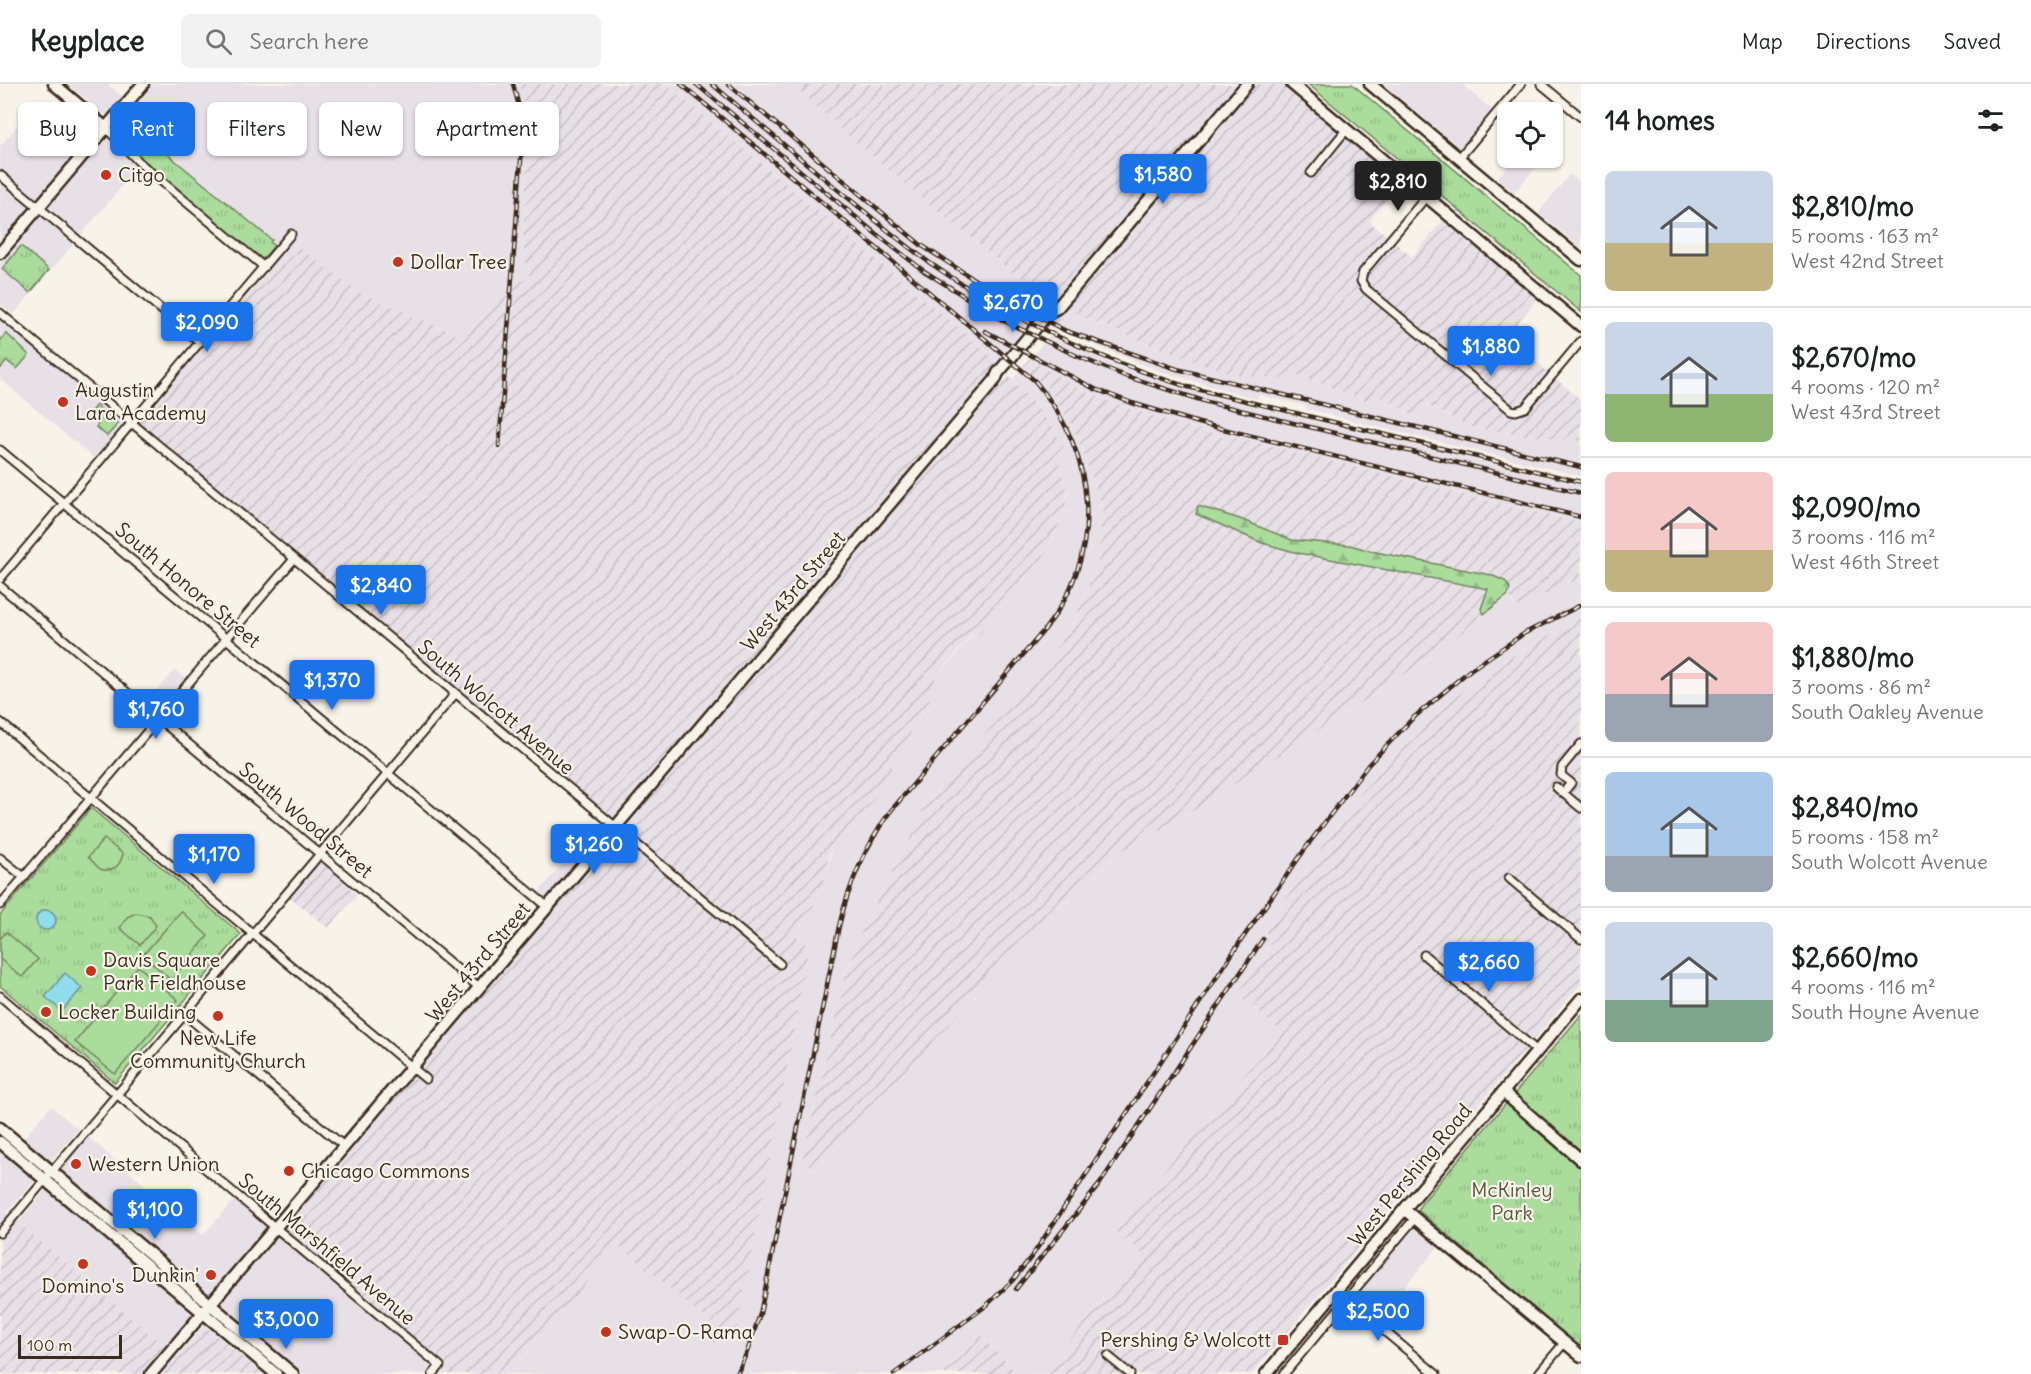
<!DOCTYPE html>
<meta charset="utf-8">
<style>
body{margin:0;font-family:Delius,sans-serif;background:#f2f2f2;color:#202124;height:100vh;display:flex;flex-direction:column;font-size:22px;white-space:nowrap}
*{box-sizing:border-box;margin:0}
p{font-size:20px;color:#757577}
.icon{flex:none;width:33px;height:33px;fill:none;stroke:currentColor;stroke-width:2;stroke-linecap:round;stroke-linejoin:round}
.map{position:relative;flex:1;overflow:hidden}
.side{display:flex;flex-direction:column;background:#fff;width:450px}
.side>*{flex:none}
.top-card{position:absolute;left:18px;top:18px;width:570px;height:54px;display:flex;gap:12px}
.tools{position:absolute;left:1497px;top:18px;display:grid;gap:12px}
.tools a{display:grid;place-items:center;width:66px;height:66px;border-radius:9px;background:#fff;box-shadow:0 2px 4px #0004;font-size:30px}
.scale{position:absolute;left:18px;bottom:15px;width:104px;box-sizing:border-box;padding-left:6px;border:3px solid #3b2a1e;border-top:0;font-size:16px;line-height:21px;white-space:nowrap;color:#3b2a1e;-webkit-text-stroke:4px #f7f3e8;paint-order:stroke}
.price{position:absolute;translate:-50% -51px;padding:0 14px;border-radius:6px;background:#1a73e8;color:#fff;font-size:20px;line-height:39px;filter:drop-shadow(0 2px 3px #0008)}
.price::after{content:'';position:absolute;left:50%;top:36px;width:18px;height:14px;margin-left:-9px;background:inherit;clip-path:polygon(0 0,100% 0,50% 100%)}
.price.on{background:#222;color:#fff}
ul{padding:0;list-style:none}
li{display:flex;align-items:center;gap:18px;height:150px;padding:0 24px}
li+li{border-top:2px solid #e0e0e0}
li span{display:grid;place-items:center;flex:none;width:168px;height:120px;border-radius:9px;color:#555}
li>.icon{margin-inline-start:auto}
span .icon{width:72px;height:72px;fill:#fffc;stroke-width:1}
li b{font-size:26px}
h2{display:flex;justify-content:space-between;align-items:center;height:72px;padding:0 24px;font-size:26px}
.chip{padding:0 21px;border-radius:9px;background:#fff;box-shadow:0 2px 4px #0004;font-size:21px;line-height:54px}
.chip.on{background:#1a73e8;color:#fff}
header{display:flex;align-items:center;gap:36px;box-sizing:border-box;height:84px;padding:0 30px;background:#fff;border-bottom:2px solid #e0e0e0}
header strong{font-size:28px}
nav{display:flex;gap:33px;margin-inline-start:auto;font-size:21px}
.search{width:420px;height:54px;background:#f2f2f2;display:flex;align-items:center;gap:15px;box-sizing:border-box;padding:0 21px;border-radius:9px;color:#757577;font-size:22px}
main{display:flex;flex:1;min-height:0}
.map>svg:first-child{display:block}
.built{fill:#e8e0e7}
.industrial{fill:url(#industrial-furrows)}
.grass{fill:url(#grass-tufts);stroke:#72835d;stroke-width:1.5}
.forest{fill:url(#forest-firs);stroke:#72835d;stroke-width:1.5}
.pitch{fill:#aadc9c;stroke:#72835d;stroke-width:1.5}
.water{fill:#8fdded;stroke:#6d959a;stroke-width:1.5}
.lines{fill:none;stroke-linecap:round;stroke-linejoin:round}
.street-casing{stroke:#3b2a1e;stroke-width:11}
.secondary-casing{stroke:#3b2a1e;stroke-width:15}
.street{stroke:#f7f3e8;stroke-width:7}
.secondary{stroke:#f7f3e8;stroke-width:10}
.rail-casing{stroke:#3b2a1e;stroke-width:4.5}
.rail{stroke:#f7f3e8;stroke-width:2;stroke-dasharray:7;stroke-linecap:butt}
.poi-dot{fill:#c8321e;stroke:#f7f3e8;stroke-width:2}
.labels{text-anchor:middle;stroke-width:4.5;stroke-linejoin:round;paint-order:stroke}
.poi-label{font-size:20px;fill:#3b2a1e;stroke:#f7f3e8;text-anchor:start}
.street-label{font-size:20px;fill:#3b2a1e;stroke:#f7f3e8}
.park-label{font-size:20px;fill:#57563e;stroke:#f7f3e8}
</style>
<header>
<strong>Keyplace</strong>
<div class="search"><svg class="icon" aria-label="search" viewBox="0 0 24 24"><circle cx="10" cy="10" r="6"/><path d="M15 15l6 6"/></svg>Search here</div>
<nav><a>Map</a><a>Directions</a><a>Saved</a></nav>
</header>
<main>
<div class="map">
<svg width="1581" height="1290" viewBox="0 0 1581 1290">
<defs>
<pattern id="industrial-furrows" width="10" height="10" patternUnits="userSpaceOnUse" patternTransform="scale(1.5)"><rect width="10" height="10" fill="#e8e0e7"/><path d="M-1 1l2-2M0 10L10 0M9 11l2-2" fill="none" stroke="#c8c0c6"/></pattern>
<pattern id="grass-tufts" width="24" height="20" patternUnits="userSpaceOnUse" patternTransform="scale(1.5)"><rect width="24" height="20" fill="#aadc9c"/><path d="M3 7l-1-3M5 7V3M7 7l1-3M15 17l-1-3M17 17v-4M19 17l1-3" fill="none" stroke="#93bd86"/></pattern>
<pattern id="forest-firs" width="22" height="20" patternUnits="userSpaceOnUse" patternTransform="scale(1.5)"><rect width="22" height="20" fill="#aadc9c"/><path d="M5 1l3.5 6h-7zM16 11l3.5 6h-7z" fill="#93bd86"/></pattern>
</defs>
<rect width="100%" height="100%" fill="#f7f3e8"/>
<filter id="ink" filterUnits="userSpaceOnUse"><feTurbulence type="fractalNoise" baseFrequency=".0167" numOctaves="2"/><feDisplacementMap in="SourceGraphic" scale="12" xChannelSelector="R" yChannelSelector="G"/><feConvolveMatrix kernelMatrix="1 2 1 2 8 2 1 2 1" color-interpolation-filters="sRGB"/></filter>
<g filter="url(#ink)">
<!-- built -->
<g class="built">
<path d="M68 0H107L124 14 108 33Z"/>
<path d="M153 0H519L527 34 528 58 523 149 524 170 530 194 507 202 465 254 361 209 292 160 271 184 139 73 113 47Z"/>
<path d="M666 0H792L856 59 1013 189 1055 210 997 278 984 265Z"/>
<path d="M1383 0H1461L1494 27 1462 66Z"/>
<path d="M66 19 97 45 38 116 0 84V62L20 39 37 52Z"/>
<path d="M108 53 139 82 81 151 46 123Z"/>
<path d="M1514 74H1544L1514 109 1497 94Z"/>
<path d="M1570 90 1581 99V164L1538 129Z"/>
<path d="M0 96 31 123 0 161Z"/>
<path d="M41 130 74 159 13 231 0 220V178Z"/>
<path d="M1068 229H1074L1171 269 1292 289 1374 319 1378 312 1416 333 1425 321 1473 344 1564 356 1566 354 1581 358V392L1369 341 1307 325 1306 322 1259 311 1257 315 1162 288 1054 245Z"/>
<path d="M0 233 126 340 96 376 0 295Z"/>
<path d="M1049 252 1115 281 1192 307 1581 401V439L1461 410 1239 353H1224L1127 324 1080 305 1029 275Z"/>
<path d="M1023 282 1047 303 1073 343 1102 421 1098 479 1071 544 1043 583 921 725 926 730 900 772 863 844 844 894 802 1076 816 1087 882 1012 979 909 1072 813 1118 769 1182 734 1367 615 1434 571 1508 511 1515 523 1581 494V534L1534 559 1502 578 1454 614 1409 654 1374 692 1332 748 1265 845 1270 863 1237 910 1281 947 1114 1146 1142 1170 1041 1290H1017L980 1250 942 1290H509L618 1161 734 1257 779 1031 809 862 796 852 811 828 830 776 831 761 888 698 884 695 939 599 935 596 975 548 978 551 1040 478 1050 462 1064 428 1068 409 1057 369 1054 344 1013 295Z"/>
<path d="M175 586 185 594 158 626 147 617Z"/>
<path d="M569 772 577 779 548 814 539 808Z"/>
<path d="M51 1022 78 1045 50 1078 23 1055Z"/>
<path d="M87 1052 203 1151 235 1115 269 1143 211 1211 59 1086Z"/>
<path d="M0 1065 36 1095 7 1128 0 1123Z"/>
<path d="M46 1105 193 1231 165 1263 18 1138Z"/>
<path d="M1415 1143 1439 1162 1378 1234 1353 1215Z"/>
<path d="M279 1151 449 1290H304L221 1220Z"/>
</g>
<!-- industrial -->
<g class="industrial">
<path d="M519 0H666L984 265 1000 282 615 735 138 339 292 159 361 209 465 254 507 202 530 194 524 170 523 148 528 58 527 34Z"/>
<path d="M792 0H1239L1059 213 1013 189 856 59Z"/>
<path d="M1256 0H1283L1401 99 1369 137 1412 173 1445 134 1539 213 1506 252 1581 316V358L1566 354 1564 356 1473 344 1426 321 1416 333 1378 312 1374 319 1292 289 1286 295 1236 291 1171 269 1074 229 1072 231 1068 229 1059 240 1054 237Z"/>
<path d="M1029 275 1080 305 1127 324 1224 353H1239L1461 410 1581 439V494L1516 523 1508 511 1434 571 1367 615 1182 734 1118 769 1072 813 979 909 882 1012 816 1087 802 1076 844 894 863 844 900 772 925 730 920 726 1043 583 1071 544 1098 479 1102 421 1073 343 1047 303 1023 282Z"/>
<path d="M1009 291 1054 344 1063 363 1057 369 1068 409 1064 428 1050 462 1040 478 979 551 974 548 935 595 939 599 885 695 888 699 837 760 831 761 826 790 811 828 796 852 809 862 779 1031 734 1258 618 1161 509 1290H449L279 1151Z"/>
<path d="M1581 534V900L1252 1290H1041L1142 1170 1114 1146 1281 947 1237 910 1270 863 1265 845 1332 748 1374 692 1409 654 1454 614 1502 578 1534 559Z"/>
<path d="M321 777 357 811 328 844 290 813Z"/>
<path d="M0 1123 177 1273 204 1241 264 1290H0Z"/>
<path d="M980 1250 1017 1290H942L950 1282Z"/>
</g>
<!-- grass -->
<g class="grass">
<path d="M1308 0H1352L1581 191V228Z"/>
<path d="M128 35 149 55 272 156 270 158 274 162 262 176 139 73 117 48Z"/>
<path d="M21 162 49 186 30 209 2 185Z"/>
<path d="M6 249 29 271 17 285 7 277 0 285V257Z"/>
<path d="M96 321 118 340 107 352 96 343 98 340 88 331Z"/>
<path d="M91 724 241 850 115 999 0 902V831Z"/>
<path d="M1581 931V1264L1418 1126 1421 1120Z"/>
</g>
<!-- forest -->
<path class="forest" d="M1198 422 1240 435 1292 456 1350 461 1371 467 1491 491 1505 497 1510 504 1508 511 1484 530 1481 525 1488 505 1298 469 1262 459 1196 430Z"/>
<!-- pitch -->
<g class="pitch">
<path d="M104 755 123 770C120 782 113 789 100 785L88 773Z"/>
<path d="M181 827 208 852 171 896 143 871Z"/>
<path d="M136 829 150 832 156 842 140 861 120 844 127 833Z"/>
<path d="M6 848 38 875 22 893 0 875V855Z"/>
<path d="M138 882 178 916 115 990 75 958Z"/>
</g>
<!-- water -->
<g class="water">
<circle cx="46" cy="836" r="10"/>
<path d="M65 889 82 904 62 927 45 913Z"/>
</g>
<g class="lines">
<defs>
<g id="street">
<path d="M1541 0 1581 33"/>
<path d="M106 44 141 80 264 183"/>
<path d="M1459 74 1521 0"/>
<path d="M1311 89 1346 46"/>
<path d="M0 91 200 258"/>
<path d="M1426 113 1363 188 1361 197 1366 205 1511 326 1516 327 1525 324 1581 257"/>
<path d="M0 229 780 880"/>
<path d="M0 366 548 823"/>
<path d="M0 495 291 150"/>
<path d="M0 502 480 904"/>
<path d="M0 638 426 995"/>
<path d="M1556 703 1581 724"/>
<path d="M1563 709 1571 699 1561 691 1562 683 1581 660"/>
<path d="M0 774 24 793"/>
<path d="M1509 794 1581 855"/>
<path d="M0 821 294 475"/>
<path d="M1424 871 1537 967"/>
<path d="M0 912 440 1282 433 1290"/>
<path d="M184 930 345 1063"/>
<path d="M0 1149 455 610"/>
<path d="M1336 1207 1436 1290"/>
<path d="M1108 1272 1130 1290"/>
<path d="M1284 1290 1415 1134"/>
<path d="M1538 1290 1565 1258"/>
</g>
<g id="secondary">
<path d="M54 0 106 44"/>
<path d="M1292 0 1581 242"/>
<path d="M1370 0 1581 176"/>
<path d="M0 169 143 0"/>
<path d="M1503 1008 1581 1076"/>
<path d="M0 1044 293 1290"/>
<path d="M0 1058 276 1290"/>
<path d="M1405 1126 1581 1272"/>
<path d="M151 1290 995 296 998 289 1049 228 1057 224 1247 0"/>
<path d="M1266 1290 1581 915"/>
</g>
</defs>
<!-- street casing -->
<use href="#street" class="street-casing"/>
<!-- secondary casing -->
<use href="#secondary" class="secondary-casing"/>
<!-- street -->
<use href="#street" class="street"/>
<!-- secondary -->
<use href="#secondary" class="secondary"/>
<defs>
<g id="rail">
<path d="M681 0 1035 297C1097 370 1106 467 1045 545L889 729C864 765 849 800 839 842L760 1230 747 1268 737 1290"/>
<path d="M696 0 875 149 924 187 1004 237 1077 272 1125 292 1207 318 1581 409"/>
<path d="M712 0C753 35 795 70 837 105 868 130 898 156 930 179 1009 234 1096 274 1188 303L1581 398"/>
<path d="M728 0 921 161 1006 216 1066 247 1177 285 1581 383"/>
<path d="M985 247 1095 305 1132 319 1199 339 1581 433"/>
<path d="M499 362 522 63V34L513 0"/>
<path d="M1016 1205 1099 1101 1263 855"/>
<path d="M894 1290 987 1221 1012 1197 1032 1172 1240 858 1310 758 1368 681 1412 635 1470 586 1525 549 1581 521"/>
</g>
</defs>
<!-- rail casing -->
<use href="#rail" class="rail-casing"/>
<!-- rail -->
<use href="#rail" class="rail"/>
</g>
</g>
<!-- markers -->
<g class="poi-dot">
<circle cx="106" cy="91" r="6"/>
<circle cx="398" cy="178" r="6"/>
<circle cx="63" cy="318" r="6"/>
<circle cx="91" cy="887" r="6"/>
<circle cx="46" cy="928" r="6"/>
<circle cx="218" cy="932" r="6"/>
<circle cx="76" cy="1080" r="6"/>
<circle cx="289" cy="1087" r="6"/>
<circle cx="83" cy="1180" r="6"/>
<circle cx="211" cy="1191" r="6"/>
<circle cx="606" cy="1248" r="6"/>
<rect x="1277" y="1250" width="12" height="12" rx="3"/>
</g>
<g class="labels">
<!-- poi labels -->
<g class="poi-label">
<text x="118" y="98">Citgo</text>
<text x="410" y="185">Dollar Tree</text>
<text x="75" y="313">Augustin<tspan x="75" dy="23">Lara Academy</tspan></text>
<text x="103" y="883">Davis Square<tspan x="103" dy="23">Park Fieldhouse</tspan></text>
<text x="58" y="935">Locker Building</text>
<text x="218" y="961" text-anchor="middle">New Life<tspan x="218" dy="23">Community Church</tspan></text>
<text x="88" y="1087">Western Union</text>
<text x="301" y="1094">Chicago Commons</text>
<text x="199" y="1198" text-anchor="end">Dunkin'</text>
<text x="83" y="1209" text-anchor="middle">Domino's</text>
<text x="618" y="1255">Swap-O-Rama</text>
<text x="1271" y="1263" text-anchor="end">Pershing &amp; Wolcott</text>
</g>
<!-- street labels -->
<g class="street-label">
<text transform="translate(188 501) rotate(40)" y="7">South Honore Street</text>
<text transform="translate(793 507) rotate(-50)" y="7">West 43rd Street</text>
<text transform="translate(496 623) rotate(40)" y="7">South Wolcott Avenue</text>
<text transform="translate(306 736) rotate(40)" y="7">South Wood Street</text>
<text transform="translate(478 878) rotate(-50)" y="7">West 43rd Street</text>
<text transform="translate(1410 1091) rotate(-50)" y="7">West Pershing Road</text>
<text transform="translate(327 1165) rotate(40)" y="7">South Marshfield Avenue</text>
</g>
<!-- park labels -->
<g class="park-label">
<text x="1512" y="1113">McKinley<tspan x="1512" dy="23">Park</tspan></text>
</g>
</g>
</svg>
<div class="tools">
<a><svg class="icon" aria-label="locate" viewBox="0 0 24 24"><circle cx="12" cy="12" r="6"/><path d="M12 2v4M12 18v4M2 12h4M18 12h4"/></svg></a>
</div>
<div class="scale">100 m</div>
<b class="price" style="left:1163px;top:121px">$1,580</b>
<b class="price on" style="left:1398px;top:128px">$2,810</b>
<b class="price" style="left:1013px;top:249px">$2,670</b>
<b class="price" style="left:207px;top:269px">$2,090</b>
<b class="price" style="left:1491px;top:293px">$1,880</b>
<b class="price" style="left:381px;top:532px">$2,840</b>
<b class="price" style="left:332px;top:627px">$1,370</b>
<b class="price" style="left:156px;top:656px">$1,760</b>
<b class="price" style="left:594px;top:791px">$1,260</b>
<b class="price" style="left:214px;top:801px">$1,170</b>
<b class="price" style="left:1489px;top:909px">$2,660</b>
<b class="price" style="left:155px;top:1156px">$1,100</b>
<b class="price" style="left:1378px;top:1258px">$2,500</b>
<b class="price" style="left:286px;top:1266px">$3,000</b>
<div class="top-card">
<a class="chip">Buy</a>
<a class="chip on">Rent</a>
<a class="chip">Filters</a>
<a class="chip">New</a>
<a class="chip">Apartment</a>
</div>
</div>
<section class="side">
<h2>14 homes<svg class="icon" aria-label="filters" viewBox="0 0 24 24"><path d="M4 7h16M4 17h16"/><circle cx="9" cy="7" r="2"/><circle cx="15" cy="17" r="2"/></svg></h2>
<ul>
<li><span style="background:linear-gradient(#c9d6e8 60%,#c2b280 0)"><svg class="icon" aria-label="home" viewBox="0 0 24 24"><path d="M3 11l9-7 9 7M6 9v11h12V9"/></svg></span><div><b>$2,810/mo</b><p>5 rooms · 163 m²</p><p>West 42nd Street</p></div></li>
<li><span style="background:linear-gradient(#c9d6e8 60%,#8fb573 0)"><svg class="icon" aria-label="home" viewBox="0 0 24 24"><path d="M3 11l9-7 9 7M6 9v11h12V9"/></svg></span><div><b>$2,670/mo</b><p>4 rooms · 120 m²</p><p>West 43rd Street</p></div></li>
<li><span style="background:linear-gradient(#f6c9c9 65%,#c2b280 0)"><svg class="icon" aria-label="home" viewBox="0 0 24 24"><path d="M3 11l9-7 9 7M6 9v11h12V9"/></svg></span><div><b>$2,090/mo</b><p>3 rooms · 116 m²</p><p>West 46th Street</p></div></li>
<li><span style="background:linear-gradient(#f6c9c9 60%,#9aa5b1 0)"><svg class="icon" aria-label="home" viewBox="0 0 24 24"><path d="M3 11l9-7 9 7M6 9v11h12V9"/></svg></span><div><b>$1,880/mo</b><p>3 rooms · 86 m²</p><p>South Oakley Avenue</p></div></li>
<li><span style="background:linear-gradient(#a9c7e8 70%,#9aa5b1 0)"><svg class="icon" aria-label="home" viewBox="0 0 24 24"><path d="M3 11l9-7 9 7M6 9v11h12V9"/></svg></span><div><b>$2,840/mo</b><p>5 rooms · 158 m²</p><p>South Wolcott Avenue</p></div></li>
<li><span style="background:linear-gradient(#c9d6e8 65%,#7fa58c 0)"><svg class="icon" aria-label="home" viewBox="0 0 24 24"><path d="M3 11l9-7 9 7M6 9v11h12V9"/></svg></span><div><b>$2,660/mo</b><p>4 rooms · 116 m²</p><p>South Hoyne Avenue</p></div></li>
</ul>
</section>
</main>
